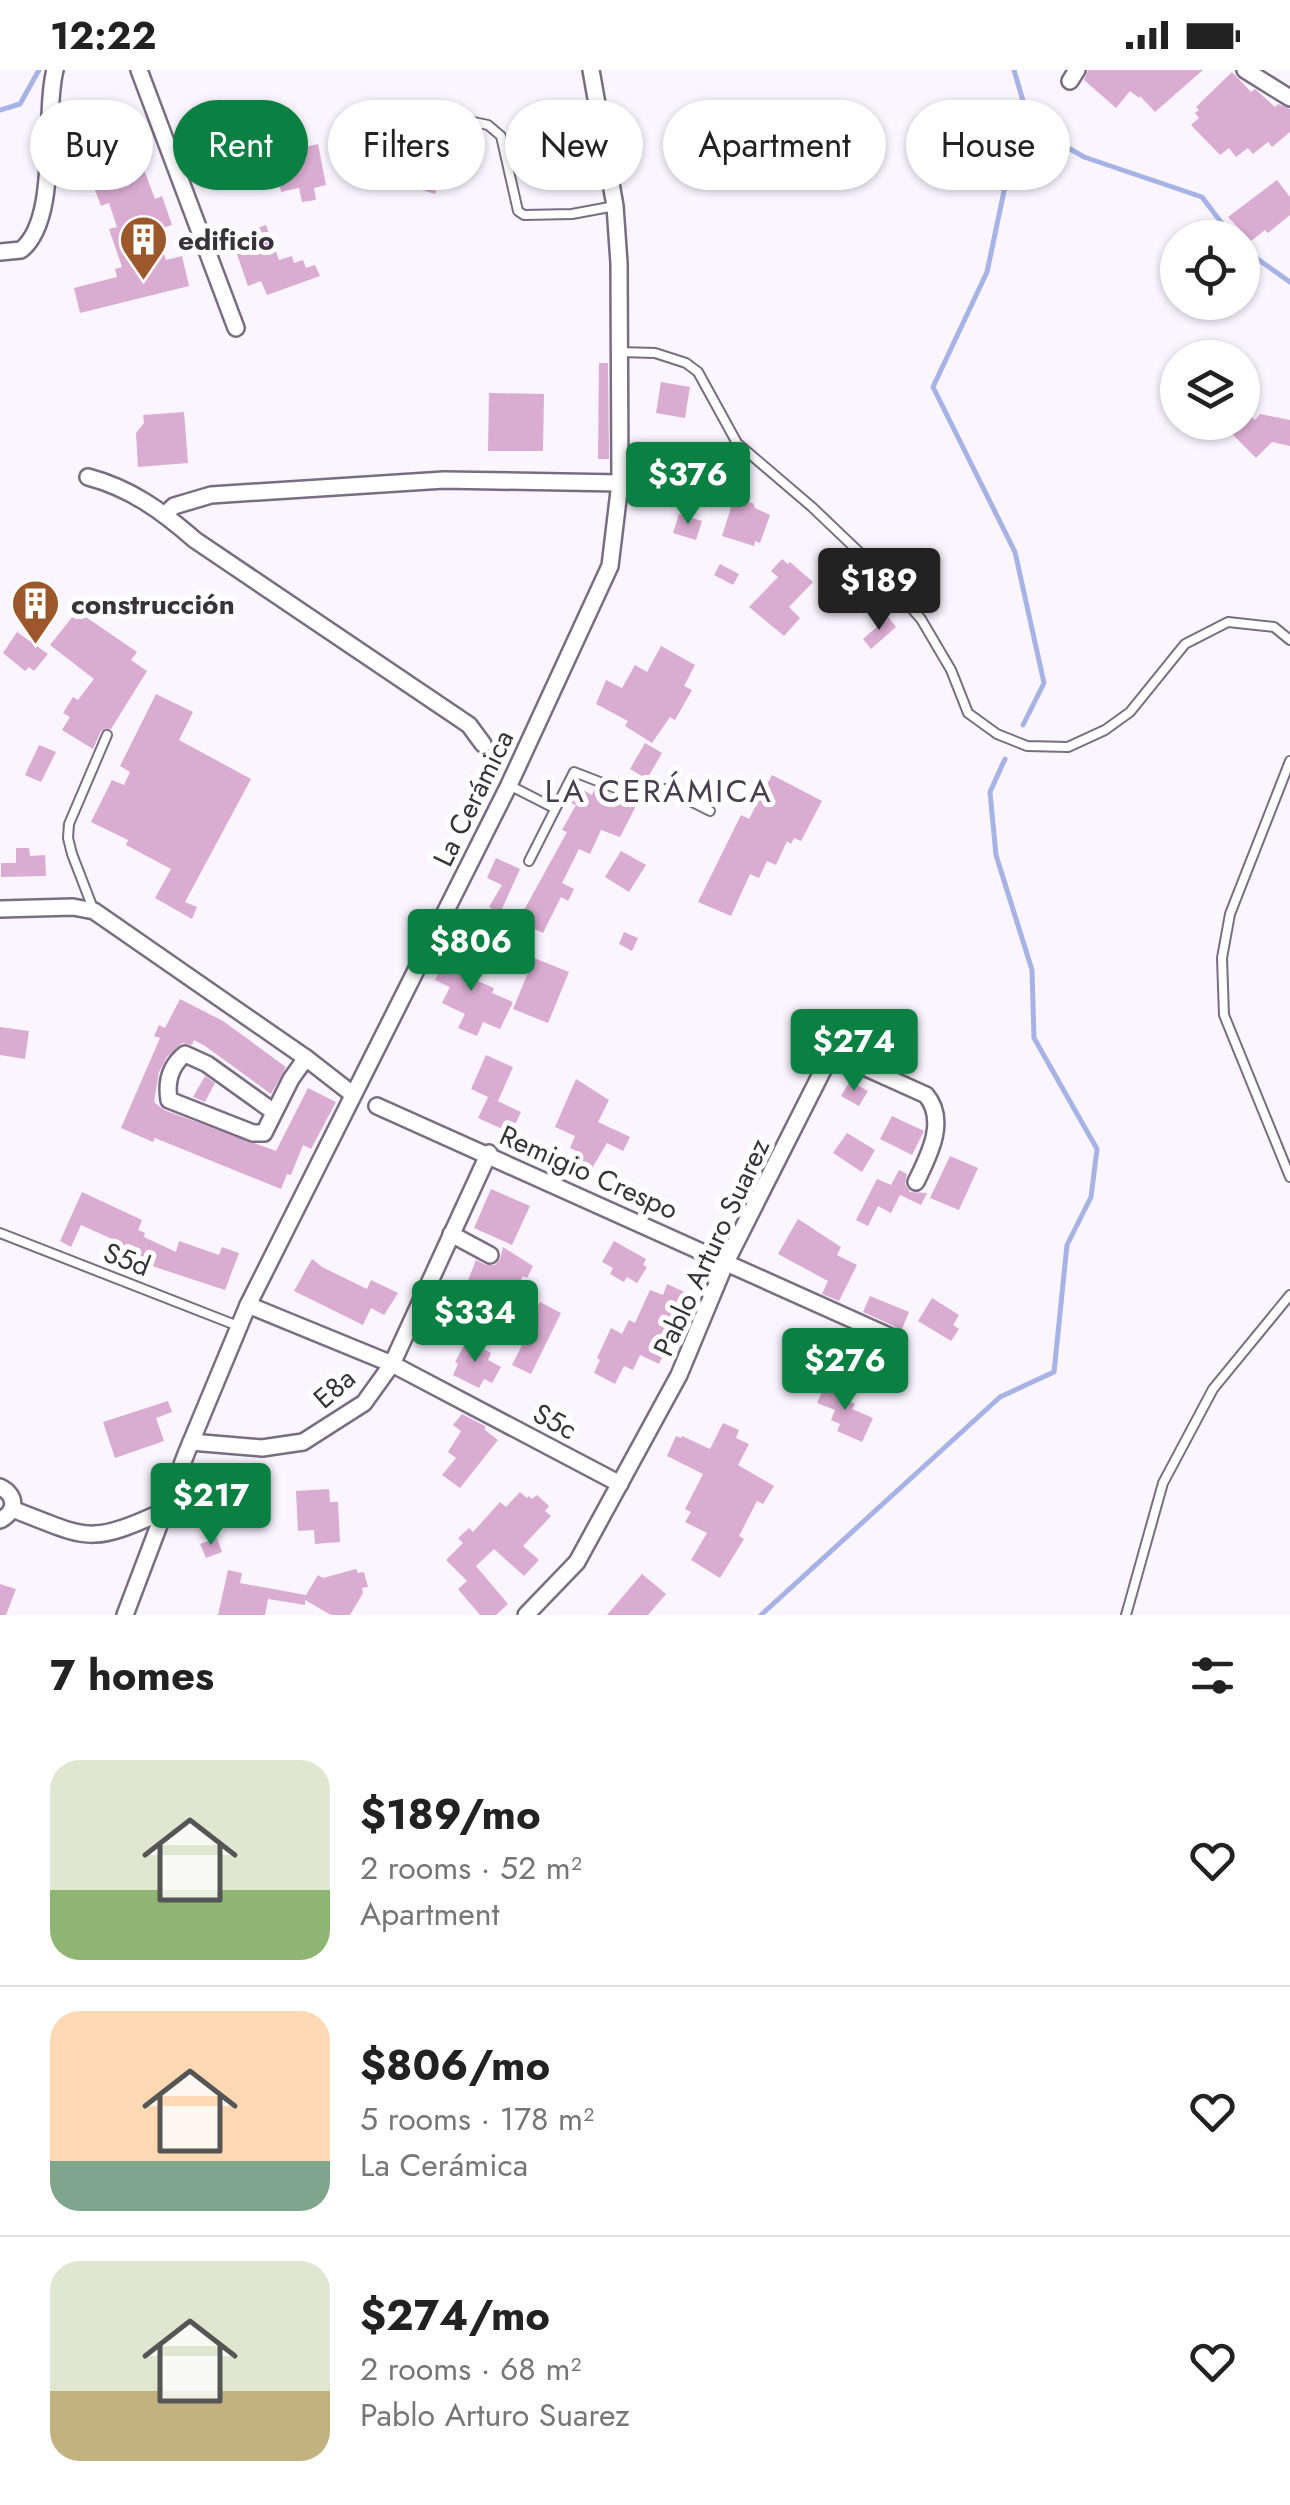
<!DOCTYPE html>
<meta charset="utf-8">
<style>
body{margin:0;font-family:Jost,sans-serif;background:#f2f2f2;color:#222;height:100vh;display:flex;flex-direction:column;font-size:38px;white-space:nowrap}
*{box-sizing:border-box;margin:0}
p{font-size:32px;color:#767676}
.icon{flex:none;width:55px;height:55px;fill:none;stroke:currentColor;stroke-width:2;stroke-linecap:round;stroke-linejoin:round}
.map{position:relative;height:1545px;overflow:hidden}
.drawer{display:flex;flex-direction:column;background:#fff;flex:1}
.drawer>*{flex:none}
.banner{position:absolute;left:30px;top:30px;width:1230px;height:90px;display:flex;gap:20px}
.controls{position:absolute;left:1160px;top:150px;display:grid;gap:20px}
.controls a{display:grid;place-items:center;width:100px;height:100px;border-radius:50%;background:#fff;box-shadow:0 2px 8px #0004;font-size:50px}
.price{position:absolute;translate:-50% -85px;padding:0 22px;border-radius:10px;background:#0b8043;color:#fff;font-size:32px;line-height:65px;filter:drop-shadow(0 2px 5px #0008)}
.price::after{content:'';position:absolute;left:50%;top:60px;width:30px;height:22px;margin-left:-15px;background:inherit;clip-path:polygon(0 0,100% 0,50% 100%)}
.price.on{background:#222;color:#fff}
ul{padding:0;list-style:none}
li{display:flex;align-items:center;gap:30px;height:250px;padding:0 50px}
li+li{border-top:2px solid #e0e0e0}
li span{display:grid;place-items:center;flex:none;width:280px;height:200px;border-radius:30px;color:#555}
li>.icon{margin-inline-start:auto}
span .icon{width:120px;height:120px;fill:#fffc;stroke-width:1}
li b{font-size:42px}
h2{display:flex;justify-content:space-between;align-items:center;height:120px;padding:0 50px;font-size:42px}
.pill{padding:0 35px;border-radius:45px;background:#fff;box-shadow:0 2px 8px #0004;font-size:35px;line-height:90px}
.pill.on{background:#0b8043;color:#fff}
.status{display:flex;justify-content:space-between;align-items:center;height:70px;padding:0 50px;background:#fff;direction:ltr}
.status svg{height:28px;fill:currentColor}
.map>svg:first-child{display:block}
.built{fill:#f4e9fb}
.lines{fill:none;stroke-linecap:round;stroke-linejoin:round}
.stream{stroke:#a7b3e5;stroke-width:5}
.building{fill:#daacd1}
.service-casing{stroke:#7a6d82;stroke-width:12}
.minor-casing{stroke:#7a6d82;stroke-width:20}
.service{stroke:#fff;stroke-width:8}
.minor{stroke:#fff;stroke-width:15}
.labels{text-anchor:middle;stroke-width:10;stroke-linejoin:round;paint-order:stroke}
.poi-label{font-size:28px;font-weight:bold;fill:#38323b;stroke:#fff;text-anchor:start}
.street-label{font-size:28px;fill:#38323b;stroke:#fff}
.quarter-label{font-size:32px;letter-spacing:2.5px;fill:#493d50;stroke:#fff}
</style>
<div class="status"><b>12:22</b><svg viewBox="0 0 49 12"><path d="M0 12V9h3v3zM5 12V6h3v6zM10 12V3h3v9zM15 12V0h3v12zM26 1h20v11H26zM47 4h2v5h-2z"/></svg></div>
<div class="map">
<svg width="1290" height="1545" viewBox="0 0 1290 1545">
<rect width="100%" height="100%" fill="#fbf5ff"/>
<!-- built -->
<path class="built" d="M454 847 490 864 462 924 423 907Z"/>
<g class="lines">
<!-- stream -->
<g class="stream">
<path d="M1014 0 1023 31 1058 72 1084 87 1202 127 1233 168"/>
<path d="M1023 31 987 202 933 317 1015 482 1044 613 1023 655"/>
<path d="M0 40 20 34 39 0"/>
<path d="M1242 178 1290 212"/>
<path d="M761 1545 1000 1327 1054 1302 1067 1175 1091 1127 1097 1079 1034 968 1032 900 996 785 990 722 1005 689"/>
</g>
</g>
<!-- building -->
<g class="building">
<path d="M1088 0H1203L1155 42 1140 26 1139 28 1130 21 1116 38 1084 10Z"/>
<path d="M1232 2 1251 22 1255 19 1275 37 1278 34 1290 39V62L1272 77 1268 72 1253 84 1248 78 1236 87 1229 78 1220 85 1191 55 1199 48 1195 43 1199 40 1196 37Z"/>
<path d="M318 74 326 115 314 118 316 130 302 132 299 118 281 122 278 102 300 98 297 79Z"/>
<path d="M135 76 155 129 162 126 172 155 156 160 166 190 182 186 189 216 80 243 74 218 117 207 115 199 122 197 109 159 117 157 109 133 101 136 85 94Z"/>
<path d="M397 94 440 106 435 124 392 111Z"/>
<path d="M1277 110 1290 127V145L1268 163 1265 160 1251 171 1228 147Z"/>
<path d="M266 155 279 190 292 186 294 193 303 190 306 198 315 195 320 206 267 225 261 211 248 216 231 167Z"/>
<path d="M599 293H608L609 389H598Z"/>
<path d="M661 312 690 317 685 348 656 343Z"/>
<path d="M489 323 544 324 543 381H488Z"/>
<path d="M1242 338 1255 350 1260 344 1290 350V376L1272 372 1256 388 1227 359 1234 352H1242Z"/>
<path d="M184 342 188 393 138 397 136 363 144 353 143 345Z"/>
<path d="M733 431 753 433 755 438 770 445 760 473 755 471 754 476 722 466Z"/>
<path d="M679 444 702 451 696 470 673 463Z"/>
<path d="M782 489 788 494 790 492 813 512 789 537 800 548 784 566 749 537 778 507 771 501Z"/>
<path d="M720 494 739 504 733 515 714 505Z"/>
<path d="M77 541 137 582 131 590 147 601 111 659 101 661 93 679 62 660 70 647 63 643 73 627 78 630 94 609 50 575Z"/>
<path d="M888 547 896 557 871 579 863 569Z"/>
<path d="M17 562 48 584 34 601 29 597 25 601 3 583Z"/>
<path d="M661 576 695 595 684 616 692 620 675 650 670 647 652 673 625 656 628 651 596 634 606 610 622 618 635 595 647 602Z"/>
<path d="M156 624 193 642 179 670 251 709 185 832 197 837 192 849 155 828 171 799 126 775 128 770 91 752 112 710 124 715 130 702 120 696Z"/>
<path d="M645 673 662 683 647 709 630 699Z"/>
<path d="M39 675 56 682 41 712 25 705Z"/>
<path d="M772 705 822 731 801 771 794 768 791 774 787 771 776 795 767 791 759 808 750 804 731 846 698 832 741 745 749 749Z"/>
<path d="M580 718 592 725 595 718 637 734 620 767 601 760 590 784 579 779 562 813 574 819 568 831 561 827 543 863 518 851 567 762 562 760 576 735 571 733 578 726Z"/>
<path d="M16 778H29L30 786 45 785 46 806 1 807V793H16Z"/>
<path d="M621 781 646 795 629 822 605 807Z"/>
<path d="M496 788 520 799 500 843 489 837 502 815 487 808Z"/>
<path d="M624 862 638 868 632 881 619 874Z"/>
<path d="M454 867 468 872 454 901 494 918 492 923 513 932 500 959 483 952 477 966 458 958 465 944 442 933 450 917 435 910Z"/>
<path d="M534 888 569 902 548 953 513 939Z"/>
<path d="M180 929 223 951 286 997 271 1024 205 976 194 970 192 975 182 973 167 987 159 1002 154 1032 164 1040 276 1081 308 1018 336 1032 311 1079 303 1075 291 1105 287 1104 281 1119 155 1068 153 1072 121 1058 160 968 154 966 159 955 165 958Z"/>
<path d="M0 957 29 961 25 989 0 985Z"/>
<path d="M486 985 513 997 498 1031 491 1028 521 1042 511 1063 478 1048 488 1027 471 1019Z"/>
<path d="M205 1006 215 1013 205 1032 193 1027Z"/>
<path d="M576 1009 609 1030 598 1052 630 1067 623 1081 607 1073 591 1100 576 1091 581 1083 570 1078 575 1066 555 1057Z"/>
<path d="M850 1011 868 1021 859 1036 841 1026Z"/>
<path d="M892 1046 924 1061 912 1085 880 1069Z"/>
<path d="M847 1063 875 1080 862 1102 833 1083Z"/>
<path d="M950 1086 978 1098 959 1140 930 1128Z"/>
<path d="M899 1100 907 1104 905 1114 910 1122 927 1123 921 1135 900 1125 891 1143 878 1136 868 1156 856 1150 877 1109 891 1115Z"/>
<path d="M491 1119 530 1136 512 1175 474 1158Z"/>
<path d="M82 1122 142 1150 138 1160 145 1163 144 1167 176 1182 179 1171 219 1185 222 1177 239 1183 225 1220 155 1197 136 1187 138 1183 120 1175 121 1173 81 1155 71 1177 60 1171Z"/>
<path d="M798 1149 841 1177 837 1185 857 1195 839 1231 822 1224 828 1211 778 1184Z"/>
<path d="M614 1171 646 1189 643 1195 647 1197 637 1213 627 1207 624 1212 610 1204 613 1198 602 1192Z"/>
<path d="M503 1177 533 1196 527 1208 523 1206 499 1250 460 1231 476 1190 486 1195H495L500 1189Z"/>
<path d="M312 1189 322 1197 367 1219 371 1210 398 1223 384 1245 371 1238 363 1255 294 1221Z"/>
<path d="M667 1214 689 1224 686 1231 693 1234 680 1262 675 1260 659 1294 640 1285 633 1300 624 1296 615 1314 594 1303 600 1290 597 1288 611 1258 622 1264 629 1250 635 1253 650 1220 663 1225Z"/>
<path d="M870 1226 909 1242 900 1264 894 1256 863 1242Z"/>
<path d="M444 1228 463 1238 456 1251 437 1241Z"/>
<path d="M932 1228 959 1245 953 1255 959 1259 951 1271 918 1251Z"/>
<path d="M540 1232 561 1243 531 1304 512 1295 527 1265 521 1262 524 1253 532 1238 536 1240Z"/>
<path d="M467 1270 491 1283 488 1290 501 1297 492 1313 484 1309 479 1318 453 1305 458 1294 455 1292Z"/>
<path d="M826 1313 850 1323 847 1330 855 1334 852 1339 873 1348 862 1372 837 1361 840 1354 831 1350 835 1340 817 1333Z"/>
<path d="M168 1331 172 1342 156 1348 164 1371 115 1388 103 1352Z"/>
<path d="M462 1344 485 1356V1360L498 1370 460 1418 442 1405 456 1388 448 1382 461 1361 453 1355Z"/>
<path d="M723 1353 739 1360 736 1368 749 1374 738 1395 774 1416 763 1434 757 1431 739 1466 744 1469 720 1508 691 1490 707 1463 685 1452 691 1442 685 1439 703 1404 667 1386 676 1366 681 1368 682 1366 710 1379Z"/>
<path d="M329 1419 330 1432H338L340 1472 315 1474 314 1460 298 1461 296 1421Z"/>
<path d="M520 1422 527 1428 529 1426 532 1429 537 1425 549 1436 545 1441 551 1446 523 1476 539 1490 524 1506 494 1479 476 1496 508 1534 496 1545H480L458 1519 467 1511 446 1490 463 1473 458 1468 469 1458 473 1462 500 1432 506 1437Z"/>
<path d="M217 1468 222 1482 206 1488 200 1474Z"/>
<path d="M356 1499 358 1503 364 1502 368 1517 362 1518 363 1523 350 1545H331L305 1530V1535L268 1529 265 1545H218L228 1500 242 1503 240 1513 306 1525 318 1505 323 1508Z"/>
<path d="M642 1504 666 1524 648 1545H607Z"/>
<path d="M0 1514 16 1519 6 1545H0Z"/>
</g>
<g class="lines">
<defs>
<g id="service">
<path d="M446 46 488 55 501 66 518 141 524 145 572 144 615 136"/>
<path d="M619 282 655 283 686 293 698 302 737 373 812 437 879 501 921 549 951 600 968 643 997 664 1027 676 1068 677 1105 660 1130 642 1185 574 1228 552 1274 557 1290 570"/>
<path d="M1290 691 1230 844 1222 888 1224 945 1290 1107"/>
<path d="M509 715 554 738"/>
<path d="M529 791 574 702 631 724 666 719 710 741"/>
<path d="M94 841 72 784 68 768 69 754 107 665"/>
<path d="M0 1163 238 1256"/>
<path d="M1126 1545 1163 1413 1213 1319 1290 1225"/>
</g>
<g id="minor">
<path d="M139 0 236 258"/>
<path d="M1245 0 1290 28"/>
<path d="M1070 11 1077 0"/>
<path d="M0 182 21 180C60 149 43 46 55 0"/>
<path d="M88 407C130 418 162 441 195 470L469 655 483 674"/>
<path d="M165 444 174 436 211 425 444 410 620 413"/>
<path d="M0 839 73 837 94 841 306 988 351 1023"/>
<path d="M377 1036 889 1266"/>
<path d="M274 1042 207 994 185 984C170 996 166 1012 169 1030L253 1063H264L291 1009 306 988"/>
<path d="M451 1164 490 1185"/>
<path d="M248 1235 392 1294 620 1414"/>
<path d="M191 1372 262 1378 303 1372 364 1333 392 1294 489 1083"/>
<path d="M0 1417C17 1425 17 1442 0 1450"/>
<path d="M12 1439C88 1468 87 1476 164 1441"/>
<path d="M125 1545 186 1384 248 1235 509 715 610 496 620 413 619 193 615 136 591 0"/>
<path d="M526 1545 577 1492 679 1305 726 1192 826 994 836 988 846 989 926 1025C948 1051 928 1087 916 1112"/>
</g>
</defs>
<!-- service casing -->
<use href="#service" class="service-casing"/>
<!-- minor casing -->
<use href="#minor" class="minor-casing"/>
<!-- service -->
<use href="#service" class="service"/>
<!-- minor -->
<use href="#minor" class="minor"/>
</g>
<!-- icons -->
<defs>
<symbol id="building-pin" viewBox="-11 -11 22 30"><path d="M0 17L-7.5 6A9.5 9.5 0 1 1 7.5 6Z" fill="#9c582a" stroke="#fff"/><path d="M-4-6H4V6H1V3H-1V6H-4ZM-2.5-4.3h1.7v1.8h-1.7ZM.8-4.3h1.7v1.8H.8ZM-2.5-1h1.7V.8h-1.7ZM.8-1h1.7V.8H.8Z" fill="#fff"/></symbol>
</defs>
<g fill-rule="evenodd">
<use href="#building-pin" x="116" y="142" width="55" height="75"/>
<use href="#building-pin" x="8" y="506" width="55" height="75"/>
</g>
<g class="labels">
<!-- poi labels -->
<g class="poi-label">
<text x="178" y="180">edificio</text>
<text x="71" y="544">construcción</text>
</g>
<!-- street labels -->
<g class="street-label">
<text transform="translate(473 728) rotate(-64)" y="10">La Cerámica</text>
<text transform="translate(589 1102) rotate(24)" y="10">Remigio Crespo</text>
<text transform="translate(711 1177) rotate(-65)" y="10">Pablo Arturo Suarez</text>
<text transform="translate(127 1189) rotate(21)" y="10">S5d</text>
<text transform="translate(334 1318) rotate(-41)" y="10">E8a</text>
<text transform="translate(555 1351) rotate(28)" y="10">S5c</text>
</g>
<!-- quarter labels -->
<g class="quarter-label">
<text x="659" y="732">LA CERÁMICA</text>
</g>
</g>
</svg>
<div class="controls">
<a><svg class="icon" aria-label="locate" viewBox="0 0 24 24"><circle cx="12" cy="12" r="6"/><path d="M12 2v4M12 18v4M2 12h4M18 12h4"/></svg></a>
<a><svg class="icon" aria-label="layers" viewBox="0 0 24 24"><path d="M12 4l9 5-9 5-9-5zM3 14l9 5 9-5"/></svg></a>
</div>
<b class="price" style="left:688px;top:457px">$376</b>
<b class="price on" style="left:879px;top:563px">$189</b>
<b class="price" style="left:471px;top:924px">$806</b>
<b class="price" style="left:854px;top:1024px">$274</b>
<b class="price" style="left:475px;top:1295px">$334</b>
<b class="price" style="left:845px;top:1343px">$276</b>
<b class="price" style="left:211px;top:1478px">$217</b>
<div class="banner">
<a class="pill">Buy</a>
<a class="pill on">Rent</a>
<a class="pill">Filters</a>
<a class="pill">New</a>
<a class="pill">Apartment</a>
<a class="pill">House</a>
</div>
</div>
<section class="drawer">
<h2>7 homes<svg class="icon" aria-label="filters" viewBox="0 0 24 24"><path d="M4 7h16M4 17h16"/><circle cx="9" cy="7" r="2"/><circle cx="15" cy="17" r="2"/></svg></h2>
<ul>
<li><span style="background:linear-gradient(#dfe7d0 65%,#8fb573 0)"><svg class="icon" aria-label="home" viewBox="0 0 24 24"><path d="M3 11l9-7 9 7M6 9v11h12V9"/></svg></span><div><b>$189/mo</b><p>2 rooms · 52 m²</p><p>Apartment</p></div><svg class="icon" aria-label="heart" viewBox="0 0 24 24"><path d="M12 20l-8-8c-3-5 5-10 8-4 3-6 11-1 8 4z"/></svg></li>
<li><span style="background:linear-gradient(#ffd9b3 75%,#7fa58c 0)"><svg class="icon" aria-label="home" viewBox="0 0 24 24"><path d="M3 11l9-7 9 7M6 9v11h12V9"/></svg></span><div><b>$806/mo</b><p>5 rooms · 178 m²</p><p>La Cerámica</p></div><svg class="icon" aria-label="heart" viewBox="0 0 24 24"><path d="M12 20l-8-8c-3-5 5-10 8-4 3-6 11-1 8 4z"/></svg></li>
<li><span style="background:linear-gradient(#dfe7d0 65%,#c2b280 0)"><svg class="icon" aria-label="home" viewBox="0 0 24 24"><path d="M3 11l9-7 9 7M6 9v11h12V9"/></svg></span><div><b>$274/mo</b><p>2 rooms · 68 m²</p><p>Pablo Arturo Suarez</p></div><svg class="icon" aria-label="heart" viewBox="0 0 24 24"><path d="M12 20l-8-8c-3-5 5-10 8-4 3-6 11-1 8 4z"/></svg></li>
</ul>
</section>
